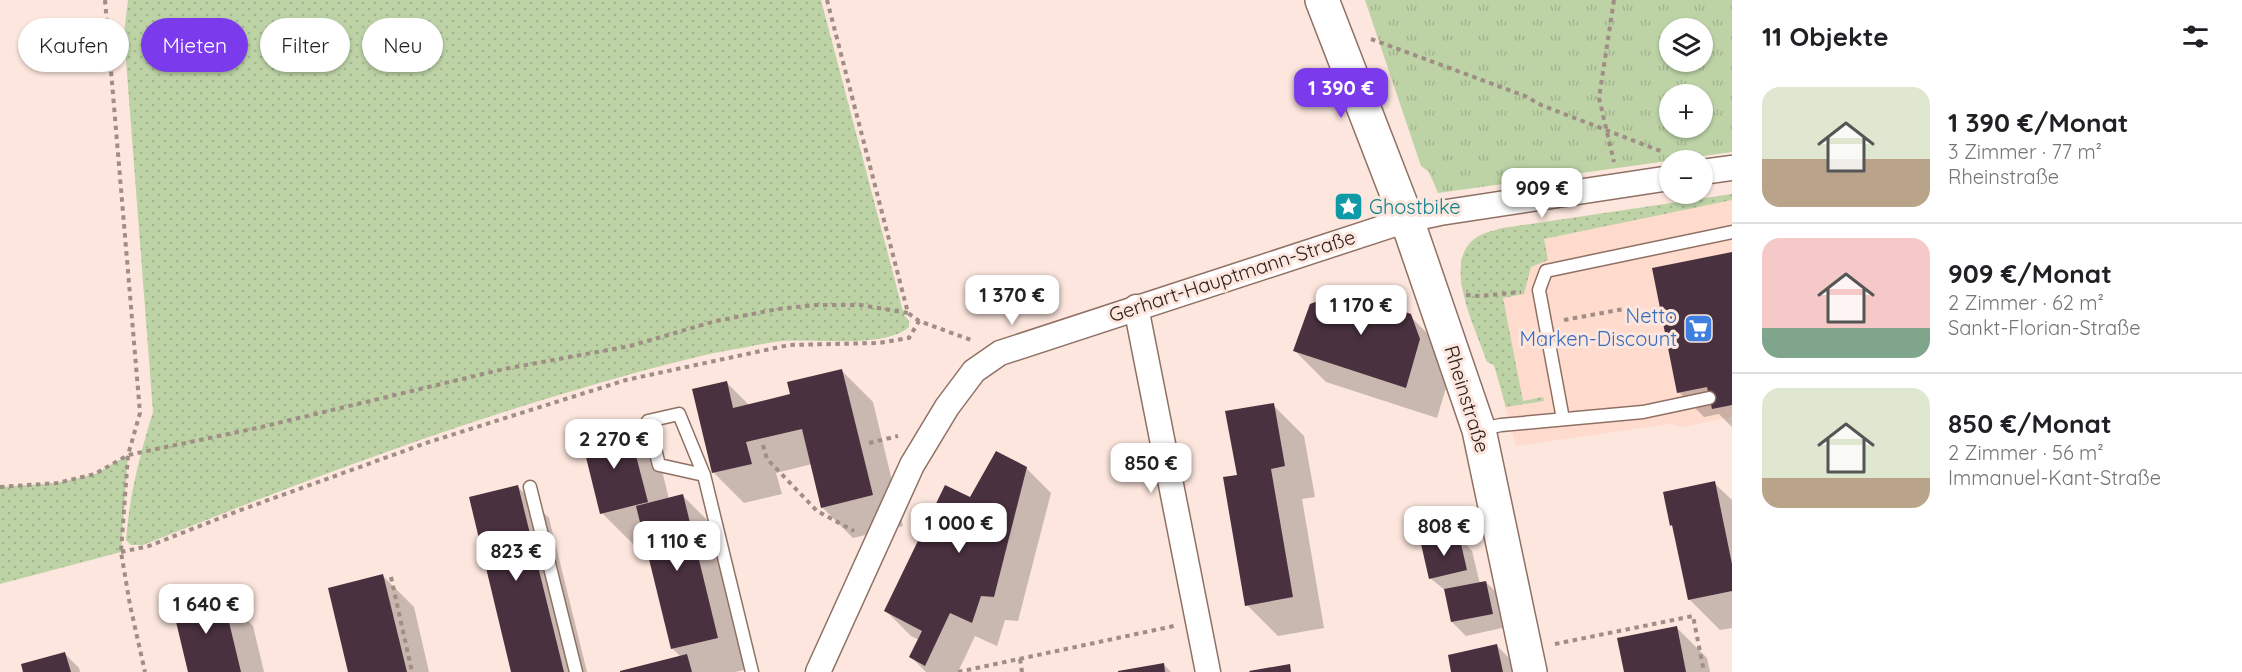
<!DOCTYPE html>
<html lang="de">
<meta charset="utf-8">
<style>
body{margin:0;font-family:Quicksand,sans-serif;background:#f6f6f6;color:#202124;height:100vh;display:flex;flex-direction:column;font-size:22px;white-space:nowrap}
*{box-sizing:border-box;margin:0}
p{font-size:20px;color:#757577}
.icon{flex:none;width:33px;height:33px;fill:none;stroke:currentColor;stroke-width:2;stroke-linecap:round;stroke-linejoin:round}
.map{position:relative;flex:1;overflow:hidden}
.side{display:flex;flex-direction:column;background:#fff;width:510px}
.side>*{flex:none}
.top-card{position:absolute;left:18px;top:18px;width:570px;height:54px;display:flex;gap:12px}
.tools{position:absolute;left:1659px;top:18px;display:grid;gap:12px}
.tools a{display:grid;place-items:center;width:54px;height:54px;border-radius:50%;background:#fff;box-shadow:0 2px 4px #0004;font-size:30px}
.price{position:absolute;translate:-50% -51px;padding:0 14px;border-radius:12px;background:#fff;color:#222;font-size:20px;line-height:39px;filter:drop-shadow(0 2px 3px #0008)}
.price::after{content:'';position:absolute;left:50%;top:36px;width:18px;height:14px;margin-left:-9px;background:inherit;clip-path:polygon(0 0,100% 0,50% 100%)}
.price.active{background:#7c3aed;color:#fff}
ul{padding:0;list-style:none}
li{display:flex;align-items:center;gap:18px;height:150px;padding:0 30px}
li+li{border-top:2px solid #e0e0e0}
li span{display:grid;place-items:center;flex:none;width:168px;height:120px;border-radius:18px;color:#555}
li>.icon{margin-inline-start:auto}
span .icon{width:72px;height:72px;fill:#fffc;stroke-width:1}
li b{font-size:26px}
h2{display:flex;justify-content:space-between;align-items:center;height:72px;padding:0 30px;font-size:26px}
.chip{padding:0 21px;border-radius:27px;background:#fff;box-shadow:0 2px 4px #0004;font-size:21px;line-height:54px}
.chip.active{background:#7c3aed;color:#fff}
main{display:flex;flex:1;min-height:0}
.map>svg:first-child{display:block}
.built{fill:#fedbcd}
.grass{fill:url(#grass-dots)}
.park{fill:url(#park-tufts);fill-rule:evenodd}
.shadow{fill:#0003}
.building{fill:#4a3140}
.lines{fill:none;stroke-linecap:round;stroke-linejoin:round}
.service-casing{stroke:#8f7063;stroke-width:15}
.minor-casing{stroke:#8f7063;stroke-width:27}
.secondary-casing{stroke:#8f7063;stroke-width:36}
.path{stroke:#9f8d86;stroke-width:4;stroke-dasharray:4.5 4.5;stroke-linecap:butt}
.service{stroke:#fff;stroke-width:12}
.minor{stroke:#fff;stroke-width:24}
.secondary{stroke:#fff;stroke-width:33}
.labels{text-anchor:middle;stroke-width:6;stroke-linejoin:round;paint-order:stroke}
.culture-label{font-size:20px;fill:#0d838f;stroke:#fce6dd;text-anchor:start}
.street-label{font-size:20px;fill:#2d211b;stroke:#fce6dd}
.shop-label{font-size:20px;fill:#366cbe;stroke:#fce6dd;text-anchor:end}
</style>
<main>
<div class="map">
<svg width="1732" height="672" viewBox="0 0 1732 672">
<defs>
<pattern id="grass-dots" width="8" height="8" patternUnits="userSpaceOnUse" patternTransform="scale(1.5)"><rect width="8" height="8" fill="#bdd3a6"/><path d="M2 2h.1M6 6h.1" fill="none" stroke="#a3b58e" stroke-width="1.8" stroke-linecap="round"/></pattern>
<pattern id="park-tufts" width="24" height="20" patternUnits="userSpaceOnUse" patternTransform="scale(1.5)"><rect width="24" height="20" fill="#bdd3a6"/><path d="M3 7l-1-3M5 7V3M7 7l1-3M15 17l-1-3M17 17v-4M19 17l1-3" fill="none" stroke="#a3b58e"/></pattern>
</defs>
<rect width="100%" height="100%" fill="#fce6dd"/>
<!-- built -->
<path class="built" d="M1732 194V417L1682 427 1669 424 1516 446 1494 365 1487 362 1460 283 1461 259 1469 243 1482 234 1503 228Z"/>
<!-- grass -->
<g class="grass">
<path d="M128 0H821L904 315 909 321V327C884 349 815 338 781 341 759 344 736 349 714 353 660 365 606 381 552 397 414 439 278 491 143 545H131L126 540C129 497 140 454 153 412L124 34Z"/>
<path d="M1732 194V200L1544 239 1548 260 1531 267 1524 294 1503 298 1523 401 1543 397 1544 401 1506 407 1494 365 1487 362C1477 332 1445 270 1470 243 1479 233 1492 231 1503 228Z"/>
<path d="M128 455 121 552 0 584V487L57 483 95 474Z"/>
</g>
<!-- park -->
<path class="park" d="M1365 0H1732V152L1438 193 1429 172 1421 166ZM1670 28H1702V62H1670ZM1670 94H1702V128H1670Z"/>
<!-- shadow -->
<g class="shadow">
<path d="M1732 253V427L1719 414 1704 417 1679 392Z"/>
<path d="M1371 302H1396L1441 347 1451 371 1437 418 1326 382 1295 351Z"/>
<path d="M842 371 873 402 903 526 853 538 822 507 812 464 776 473 782 494 744 503 713 472 726 382 749 405 792 395Z"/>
<path d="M1273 405 1304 436 1315 497 1302 499 1324 628 1278 636 1247 605 1238 476Z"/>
<path d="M628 427 659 458 669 499 683 496 714 527 748 669 735 672H623L681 657 673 649 646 541 633 544 602 513Z"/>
<path d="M1026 468 1051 493 1018 621 1005 620 997 646 975 636 958 672H926L911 657 919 640 911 636 886 611 971 499Z"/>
<path d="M1714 483 1732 500V628L1720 630 1689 599 1675 528 1671 525Z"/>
<path d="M518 487 549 518 587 672H513Z"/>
<path d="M1459 537 1472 551 1480 584 1486 582 1500 596 1506 627 1466 636 1452 622 1446 591 1430 578Z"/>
<path d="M383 576 414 607 429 672H349Z"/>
<path d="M222 595 253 626 264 672H189Z"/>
<path d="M1676 627 1707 658 1710 672H1625Z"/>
<path d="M1497 646 1511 660 1513 672H1453Z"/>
<path d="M65 654 79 668 80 672H25Z"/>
<path d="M1163 664 1171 672H1120Z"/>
</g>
<!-- building -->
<g class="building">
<path d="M1732 252V405L1712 409 1707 387 1677 393 1652 268Z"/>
<path d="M1342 292 1370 300 1372 292 1397 301 1394 308 1411 314 1420 339 1406 388 1293 351 1310 304Z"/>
<path d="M842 369 873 495 821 508 802 429 746 442 752 464 712 473 692 389 727 381 733 408 790 394 787 382Z"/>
<path d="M1274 403 1285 466 1271 469 1293 597 1245 606 1223 477 1237 475 1225 411Z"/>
<path d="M628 425 648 502 600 514 581 437Z"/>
<path d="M996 451 1027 467 994 597 981 596 972 623 950 613 925 666 909 657 922 631 884 611 945 485 970 497Z"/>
<path d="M1715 481 1732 564V591L1688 600 1672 525 1670 526 1663 492Z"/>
<path d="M518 485 564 672H511L469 497Z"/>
<path d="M683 494 718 638 671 649 636 506Z"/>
<path d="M1459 535 1467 570 1429 579 1421 544Z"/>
<path d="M383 574 407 672H348L328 588Z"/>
<path d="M1486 581 1493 614 1451 622 1444 589Z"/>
<path d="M222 593 241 672H188L172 605Z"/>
<path d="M1677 626 1686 672H1624L1617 638Z"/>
<path d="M1497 644 1503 672H1451L1448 655Z"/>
<path d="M65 652 71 672H23L21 664Z"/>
<path d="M687 654 692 672H620V671Z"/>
<path d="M1164 663 1165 672H1118V671Z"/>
<path d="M1290 664 1291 672H1250L1249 671Z"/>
</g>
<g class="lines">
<defs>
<g id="service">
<path d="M1563 419 1539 290 1546 271 1732 232"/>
<path d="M1481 429 1501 425 1643 412 1709 398"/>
<path d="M704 475 659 465 648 421 679 414 704 475 752 672"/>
<path d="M530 487 576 672"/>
</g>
<g id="minor">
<path d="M1702 172 1732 168"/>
<path d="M1136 307 1208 672"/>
<path d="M818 672 912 465 947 407 974 371 1000 353 1407 220 1440 213 1670 178"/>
</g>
<path id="secondary" d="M1322 0 1407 220 1479 430 1530 672"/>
</defs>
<!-- service casing -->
<use href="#service" class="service-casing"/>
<!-- minor casing -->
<use href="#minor" class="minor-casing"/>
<!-- secondary casing -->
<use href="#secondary" class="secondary-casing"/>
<!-- path -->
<g class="path">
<path d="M105 0 140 413 128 455 121 552 130 605 145 672"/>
<path d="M827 0 908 313 919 321 971 340"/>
<path d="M1614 0 1599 98 1614 162"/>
<path d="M1371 39 1525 96 1541 105 1663 152"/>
<path d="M1466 295 1480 296 1521 292"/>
<path d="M1564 320 1624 309"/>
<path d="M869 443 898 436"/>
<path d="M763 445 767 459 817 511 854 531"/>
<path d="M0 487 57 483 95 474 128 455 257 428 504 369 630 346 716 321 778 309 816 305H860L908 313"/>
<path d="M121 552 149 546 238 511 429 442 626 380 789 345 879 343 909 338 919 321"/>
<path d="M391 577 412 672"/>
<path d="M1555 644 1693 616 1704 672"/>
<path d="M1020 659 1022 672"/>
<path d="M958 672 1174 626"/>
</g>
<!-- service -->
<use href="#service" class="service"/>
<!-- minor -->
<use href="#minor" class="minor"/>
<!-- secondary -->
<use href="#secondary" class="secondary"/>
</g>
<!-- icons -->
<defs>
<symbol id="sight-square" viewBox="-11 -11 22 22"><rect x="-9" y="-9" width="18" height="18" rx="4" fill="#0f9aa8" stroke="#fce6dd"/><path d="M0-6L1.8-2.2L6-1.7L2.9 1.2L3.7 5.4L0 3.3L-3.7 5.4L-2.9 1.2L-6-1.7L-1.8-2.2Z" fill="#fff"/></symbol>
<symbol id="supermarket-square" viewBox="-11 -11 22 22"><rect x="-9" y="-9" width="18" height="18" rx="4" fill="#3f7fe0" stroke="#fce6dd"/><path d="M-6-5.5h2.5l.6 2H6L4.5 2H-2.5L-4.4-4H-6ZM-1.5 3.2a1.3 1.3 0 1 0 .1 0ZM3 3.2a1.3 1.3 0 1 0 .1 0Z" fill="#fff"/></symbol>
</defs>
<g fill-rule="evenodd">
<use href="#sight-square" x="1332" y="190" width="33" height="33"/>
<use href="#supermarket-square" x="1682" y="312" width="33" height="33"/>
</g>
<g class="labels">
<!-- culture labels -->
<g class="culture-label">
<text x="1369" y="214">Ghostbike</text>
</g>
<!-- street labels -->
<g class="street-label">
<text transform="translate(1232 276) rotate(-18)" y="7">Gerhart-Hauptmann-Straße</text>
<text transform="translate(1467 399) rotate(73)" y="7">Rheinstraße</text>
</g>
<!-- shop labels -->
<g class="shop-label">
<text x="1677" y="323">Netto<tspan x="1677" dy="23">Marken-Discount</tspan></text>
</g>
</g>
</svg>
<div class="tools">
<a><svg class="icon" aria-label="layers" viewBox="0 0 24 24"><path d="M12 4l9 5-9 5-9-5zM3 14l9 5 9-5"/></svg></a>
<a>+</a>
<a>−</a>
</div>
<b class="price active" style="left:1341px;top:119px">1 390 €</b>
<b class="price" style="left:1542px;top:219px">909 €</b>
<b class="price" style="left:1012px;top:326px">1 370 €</b>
<b class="price" style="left:1361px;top:336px">1 170 €</b>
<b class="price" style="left:614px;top:470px">2 270 €</b>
<b class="price" style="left:1151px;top:494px">850 €</b>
<b class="price" style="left:959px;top:554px">1 000 €</b>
<b class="price" style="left:1444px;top:557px">808 €</b>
<b class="price" style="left:677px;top:572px">1 110 €</b>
<b class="price" style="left:516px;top:582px">823 €</b>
<b class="price" style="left:206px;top:635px">1 640 €</b>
<div class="top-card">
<a class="chip">Kaufen</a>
<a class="chip active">Mieten</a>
<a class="chip">Filter</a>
<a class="chip">Neu</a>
</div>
</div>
<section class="side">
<h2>11 Objekte<svg class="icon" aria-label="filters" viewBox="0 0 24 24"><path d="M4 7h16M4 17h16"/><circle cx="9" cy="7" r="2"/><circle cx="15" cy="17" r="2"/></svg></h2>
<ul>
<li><span style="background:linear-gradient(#dfe7d0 60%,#b9a48a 0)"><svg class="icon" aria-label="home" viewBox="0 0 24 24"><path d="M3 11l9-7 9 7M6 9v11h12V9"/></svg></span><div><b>1 390 €/Monat</b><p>3 Zimmer · 77 m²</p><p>Rheinstraße</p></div></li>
<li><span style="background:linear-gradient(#f6c9c9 75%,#7fa58c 0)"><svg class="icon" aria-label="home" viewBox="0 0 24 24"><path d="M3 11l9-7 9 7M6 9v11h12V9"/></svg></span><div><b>909 €/Monat</b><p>2 Zimmer · 62 m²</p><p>Sankt-Florian-Straße</p></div></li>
<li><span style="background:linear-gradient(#dfe7d0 75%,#b9a48a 0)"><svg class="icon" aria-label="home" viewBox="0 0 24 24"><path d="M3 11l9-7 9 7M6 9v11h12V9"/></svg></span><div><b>850 €/Monat</b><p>2 Zimmer · 56 m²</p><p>Immanuel-Kant-Straße</p></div></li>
</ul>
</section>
</main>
